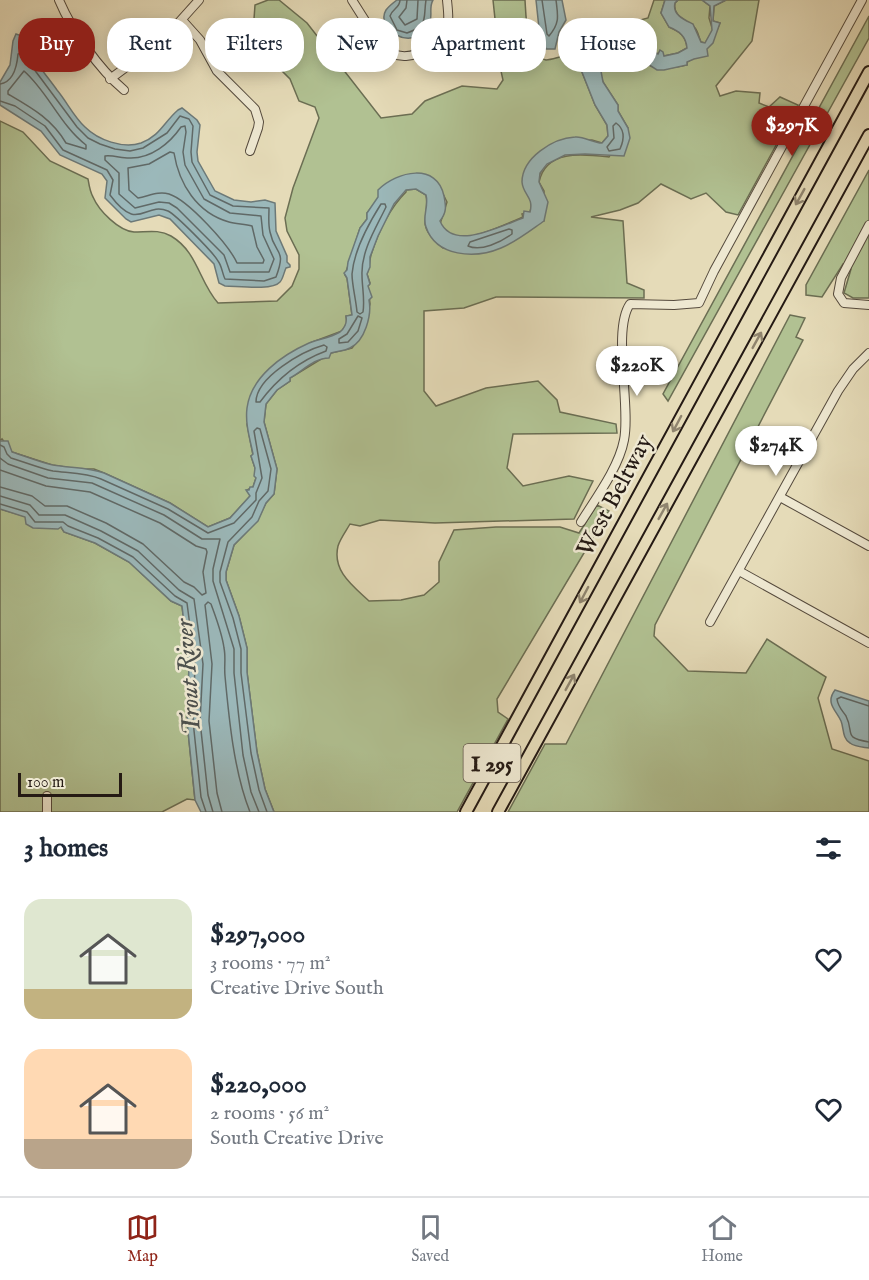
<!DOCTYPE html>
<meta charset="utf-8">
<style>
body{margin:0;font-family:"IM FELL English",serif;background:#f6f6f7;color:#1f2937;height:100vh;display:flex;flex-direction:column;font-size:22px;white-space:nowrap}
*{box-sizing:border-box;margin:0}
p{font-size:20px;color:#747a83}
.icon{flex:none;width:33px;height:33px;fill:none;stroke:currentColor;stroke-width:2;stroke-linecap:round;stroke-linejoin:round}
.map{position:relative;height:812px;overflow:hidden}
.details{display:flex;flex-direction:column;background:#fff;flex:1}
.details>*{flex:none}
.hud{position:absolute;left:18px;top:18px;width:834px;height:54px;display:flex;gap:12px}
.scale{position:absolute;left:18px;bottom:15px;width:104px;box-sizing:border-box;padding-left:6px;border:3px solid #251a14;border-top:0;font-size:16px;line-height:21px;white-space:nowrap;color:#251a14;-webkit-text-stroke:4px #eee8d1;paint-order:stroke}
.price{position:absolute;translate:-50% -51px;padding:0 14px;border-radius:21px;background:#fff;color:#222;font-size:20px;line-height:39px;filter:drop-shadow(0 2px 3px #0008)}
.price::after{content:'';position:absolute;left:50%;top:36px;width:18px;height:14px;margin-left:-9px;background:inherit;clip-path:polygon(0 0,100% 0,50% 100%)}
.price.current{background:#8f2418;color:#fff}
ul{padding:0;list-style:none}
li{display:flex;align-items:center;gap:18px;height:150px;padding:0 24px}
li span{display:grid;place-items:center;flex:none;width:168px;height:120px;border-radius:18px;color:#555}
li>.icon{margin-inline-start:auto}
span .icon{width:72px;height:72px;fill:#fffc;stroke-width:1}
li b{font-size:26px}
h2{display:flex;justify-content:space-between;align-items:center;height:72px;padding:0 24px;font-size:26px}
.pill{padding:0 21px;border-radius:24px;background:#fff;box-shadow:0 3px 15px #0003;font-size:21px;line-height:54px}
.pill.current{background:#8f2418;color:#fff}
.tabs{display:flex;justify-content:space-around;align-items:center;height:84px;border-top:2px solid #e0e1e3;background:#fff;font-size:16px;color:#747a83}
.tabs a{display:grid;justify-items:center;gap:3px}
.tabs .current{color:#8f2418}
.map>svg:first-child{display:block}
.green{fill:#b1c192;stroke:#6b6e53;stroke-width:1.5}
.water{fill:#9bb8ba;stroke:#6c7978;stroke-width:1.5}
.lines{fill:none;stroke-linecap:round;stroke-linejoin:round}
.shore{stroke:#606967;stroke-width:1.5}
.minor-casing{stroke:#554a3d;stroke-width:10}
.highway-casing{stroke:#251a14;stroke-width:14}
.minor{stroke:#eee8d1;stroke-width:8}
.highway{stroke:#e5dbb8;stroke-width:10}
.oneway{stroke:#8f846e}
.labels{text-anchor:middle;stroke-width:5;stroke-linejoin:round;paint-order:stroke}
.shield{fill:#eee8d1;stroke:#61584d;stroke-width:1.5}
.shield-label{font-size:22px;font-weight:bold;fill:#251a14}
.street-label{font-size:24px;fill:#251a14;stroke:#eee8d1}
.water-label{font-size:26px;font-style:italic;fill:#4e514e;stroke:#eee8d1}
</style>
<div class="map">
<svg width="869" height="812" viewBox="0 0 869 812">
<rect width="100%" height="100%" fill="#e5dbb8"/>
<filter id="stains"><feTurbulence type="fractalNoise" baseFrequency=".00333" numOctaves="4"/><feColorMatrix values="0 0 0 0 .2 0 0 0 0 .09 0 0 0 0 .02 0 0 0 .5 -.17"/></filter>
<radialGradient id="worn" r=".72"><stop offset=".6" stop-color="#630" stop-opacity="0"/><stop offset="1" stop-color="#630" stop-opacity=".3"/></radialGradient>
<!-- green -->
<g class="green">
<path d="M268 0H279L307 23 381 118 412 114 425 101 462 86 497 89 503 80 493 35 495 19 493 0H525C526 15 526 57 546 60 550 60 556 58 560 57L568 46 572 56 580 67 595 105 607 125 608 136 602 143 592 140 556 142 529 196 532 204 530 212 522 214 523 217C508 223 469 242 454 236 448 234 444 229 440 224L447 202 443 194 401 177 392 181 367 213V219L360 228 345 275 347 278 352 315 346 316 347 323 342 331 310 343 247 424 253 455 251 456 255 468 256 478 253 487 247 490 251 495 230 518 208 527 170 503 104 473 94 469H78L52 465 12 452 2 439 0 441V121L23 132 50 161 88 179C89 185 90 192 93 197 99 211 119 231 134 232 147 232 159 229 171 236 198 252 199 282 218 303L277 301 292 286 299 269V255L287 231 285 218 293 188 319 118 315 107 299 101 290 79 263 52 253 33 255 5Z"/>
<path d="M654 0H665L661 13 669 27C679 31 686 36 687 48L678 53 664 56 660 51 659 54 582 32 572 37V31L589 20 622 25 648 18Z"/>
<path d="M678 0H702L710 6 709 18 713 31 705 43 701 42C699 38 698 31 695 28 688 20 672 17 675 3Z"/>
<path d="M726 0H759L752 41 716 86 720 96 736 91 760 93 759 103 769 107 780 97 798 105 738 215 726 212 706 193 691 199 661 184 638 203 620 210 591 217 623 221 627 283 644 290V298L496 297 464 308 424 311V391L436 406 486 388 538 381 557 400 560 412 616 424 617 433 513 434 507 468 523 486 569 476 593 481 574 519 435 523 380 520 360 526 350 524C346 531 340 539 338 546 332 571 353 586 369 601L401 600 424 595 439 582V562L454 530 496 527H560L579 533 597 505 609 511 497 699 498 712 508 719 457 812H274L265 789 257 752 247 672V648L239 616 226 580V572L234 545 257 521 266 503 274 494 277 469 264 422 266 404 277 390 290 381V378L331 353 352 348 362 335 370 304 368 286 370 283 367 274C370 267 369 262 371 255 378 233 389 209 406 192V190L416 189 426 195C428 204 426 211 425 220 424 232 435 241 443 248L544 221V191L539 182C546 149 583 154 609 157L628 128 618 111V105L603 82 592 50H583L581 47C591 41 622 49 633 54 639 56 643 61 649 65 660 71 675 67 687 65V62C708 51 712 43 720 23L713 21 714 6Z"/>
<path d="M869 16V38L668 401 663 394Z"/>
<path d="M869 170V298H853L844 293 851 269 843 264 822 297 806 295V285Z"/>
<path d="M790 315 805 318 796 337 803 340 655 625 654 636 688 671 746 673 767 639 826 677 818 698 832 749 869 761V812H508L545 744H566Z"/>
<path d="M0 509 61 527 64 532 95 543 129 562 171 601 182 606 189 666 187 721 195 800 187 799 162 812H0Z"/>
</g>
<!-- water -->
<g class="water">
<path d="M397 0H433C428 8 434 18 428 27 410 53 375 28 386 10 389 6 393 3 397 0Z"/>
<path d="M536 0H562L566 20 559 32 555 49H546L539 28Z"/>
<path d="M665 0H678L675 3C672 15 685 20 693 24L701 42 705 43 712 30 710 6 702 0H726L714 6 713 21 720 23 713 43 707 49 708 56 694 59 687 62V65L664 70H657L631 53 590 44 581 47 583 50H592L594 53 593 56 601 71 603 82 618 105V111L628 128 630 138 624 156 585 154 565 155 547 164 540 173 539 182 548 202 544 221C531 230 516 242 501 248 475 259 436 257 426 227 422 217 429 206 426 195L416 189 406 190 394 204 378 236 370 257V267L367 274 370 284 368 286 372 297 369 300C372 315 365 341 350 348 345 351 337 351 331 353L329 358C314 358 303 371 290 378V381L277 390 266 404 264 422 277 469 274 494 266 503 258 521 234 545 226 572V580L239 616 247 648V672L257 752 265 789 274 812H201L195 800 187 721 189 666 182 606 171 601 129 562 95 543 64 532 61 527 58 529 33 528 26 524 25 517 0 509V441H8L12 452C25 456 39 462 53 465 70 468 88 467 104 473L170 503 208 527 230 518 250 496 246 490H249L250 487H253L256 478 254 476 255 468 251 456 253 454C250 439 245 424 247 408 251 377 282 355 309 343 319 339 330 338 340 332 346 327 347 322 346 316L352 315 347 278 344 273 347 270 348 262 360 228 367 219V213L378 197V190C397 171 437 162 444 196 446 206 447 212 440 221 453 252 500 226 523 218L524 211 530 212C534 197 523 195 522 182 522 158 553 138 575 137 584 136 593 143 602 143L608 136 607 125 595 105 580 67 572 56 568 46C569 45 572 38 573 37 586 24 642 34 652 47L650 50 658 54 660 50 663 52 664 56 678 53 687 48C686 36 679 31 669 27L661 13Z"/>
<path d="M16 34 22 36C30 57 44 72 57 90 67 102 74 117 85 127 98 140 123 149 141 143 160 136 164 122 178 110L182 108 197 120 200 125 197 152 198 161 215 191 234 200 251 202 265 200 275 203 276 231 287 256V262L290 265V267L286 268C284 272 283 279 280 282 272 291 237 286 225 286L219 283 214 264 170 219 159 215 131 222 126 219 105 198 107 181 102 174 60 155 41 131 0 105V82L10 65 13 41Z"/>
<path d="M835 690 869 701V748C863 747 855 747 850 743 842 738 844 728 841 721 836 710 825 703 835 690Z"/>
</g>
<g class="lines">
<!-- shore -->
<g class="shore">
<path d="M400 0C400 8 392 9 390 16L397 30 407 33C429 25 423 19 426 0"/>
<path d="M407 0 406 8 399 17 405 25 417 19 418 0"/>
<path d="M542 0 547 34 549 36C560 23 558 16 556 0"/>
<path d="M24 71C48 92 60 125 86 145V149L66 143C52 119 32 108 8 94V91Z"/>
<path d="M0 84C13 82 17 66 18 54L22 53 77 127 88 138 100 144 115 149 130 151 143 148 167 133 180 116 189 119 193 126 191 152 192 162 210 195 233 206 269 208C269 216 268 224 270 232 275 256 287 248 276 277L264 281 225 279C222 273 222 266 218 261 213 252 176 215 168 211 144 201 139 234 110 195L113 180 107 170 63 150 45 126 15 106 0 101"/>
<path d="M616 123C626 130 624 140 620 149L609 151 607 147 614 138 613 126Z"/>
<path d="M185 126 186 132 183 152 185 165 204 199 230 213 261 216 263 235 274 259 269 272H230L224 255 177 208 169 203 159 202 135 208 119 194V173L105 160V156C113 155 121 158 129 158 151 159 170 143 181 127Z"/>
<path d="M170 152 174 153C179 184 197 213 229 222 236 224 245 224 252 226L257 247 264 260 263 263H237C229 245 188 200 169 194 158 191 149 196 138 198L129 190 128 168 149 164Z"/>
<path d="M381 204H385L386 207C376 228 361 251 362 275 362 287 365 299 363 312L360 314 357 312C356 300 352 285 352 274 354 249 369 223 381 204Z"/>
<path d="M509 229 512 230V234C501 242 481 252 468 246L470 242Z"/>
<path d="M358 316 362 318 358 331 348 342 339 343V339L347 334Z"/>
<path d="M324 345 327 347 326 351C299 361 277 379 260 402H256C256 377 303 351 324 345Z"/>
<path d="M0 445 4 447 7 454 11 458C25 462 39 468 53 471 69 473 87 473 101 479L168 509 208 533 234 523 256 500V493L262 478 254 431 257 428 260 429 271 469 268 491 259 501 252 517 228 542 220 572V582L233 618 241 649V673L251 753 259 790 267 812"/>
<path d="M0 458 8 464 48 478 92 483 164 515 202 539H220L213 569V581L234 649V673L243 755 251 792 259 812"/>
<path d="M0 470 46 486 90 492 160 523 196 546 206 549 207 552 203 572 206 593 202 595 194 587 184 582 143 544 106 523 67 506H45L32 496 0 487"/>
<path d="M0 496 30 505 39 515H65L101 531 138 551 179 590 194 599 203 664 200 721 208 795 213 812"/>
<path d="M0 504 27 512 35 522H63L68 526 98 538 133 557 175 596 187 603 195 665 193 721 201 797 206 812"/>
<path d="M869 706 841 697 837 699C838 707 842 710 846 716 855 734 842 737 869 742"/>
<path d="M222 812 217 793 209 721 212 664 205 605 208 602 211 604C216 618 222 633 224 648 226 657 224 667 225 676 229 719 234 772 250 812"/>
</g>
<defs>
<g id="minor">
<path d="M59 0C72 31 99 69 124 90"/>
<path d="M352 0 381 46C397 61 415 58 431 45 437 42 442 38 445 32 450 23 448 11 447 0"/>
<path d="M182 20 200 40 217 71 255 109 259 122 258 128 250 151"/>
<path d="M110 79 164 39 199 0"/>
<path d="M869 225 841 278 838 294 844 303 869 305"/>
<path d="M780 497 869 546"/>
<path d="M581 522C596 498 619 467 624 440 631 406 612 330 630 304L674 305 699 303 714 271 862 0"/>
<path d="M739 571 869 643"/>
<path d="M710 622 838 391 853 369 869 353"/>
<path d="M47 812V796"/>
</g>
<g id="highway">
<path d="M466 812 869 72"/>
<path d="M498 812 869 135"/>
</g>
</defs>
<!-- minor casing -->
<use href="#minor" class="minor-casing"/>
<!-- highway casing -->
<use href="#highway" class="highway-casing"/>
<!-- minor -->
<use href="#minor" class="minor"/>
<!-- highway -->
<use href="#highway" class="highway"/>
</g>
<!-- one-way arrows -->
<defs><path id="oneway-shaft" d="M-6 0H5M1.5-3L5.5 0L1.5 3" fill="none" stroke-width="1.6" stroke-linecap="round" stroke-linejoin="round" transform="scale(1.5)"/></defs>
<g class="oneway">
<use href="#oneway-shaft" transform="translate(800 197) rotate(119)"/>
<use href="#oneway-shaft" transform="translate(757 340) rotate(-61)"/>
<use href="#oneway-shaft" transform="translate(677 424) rotate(118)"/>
<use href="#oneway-shaft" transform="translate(663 511) rotate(-61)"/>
<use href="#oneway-shaft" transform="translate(584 595) rotate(118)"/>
<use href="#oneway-shaft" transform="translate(570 682) rotate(-61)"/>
</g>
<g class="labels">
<!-- shield labels -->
<rect class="shield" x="463.5" y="744" width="57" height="38" rx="4.5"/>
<g class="shield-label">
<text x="492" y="771">I 295</text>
</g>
<!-- street labels -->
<g class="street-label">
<text transform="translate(614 495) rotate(-62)" y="8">West Beltway</text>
</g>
<!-- water labels -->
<g class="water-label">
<text transform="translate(187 677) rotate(-94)" y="9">Trout River</text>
</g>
</g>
<rect width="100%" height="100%" filter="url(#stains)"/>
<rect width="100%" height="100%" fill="url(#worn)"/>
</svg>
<div class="scale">100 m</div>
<b class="price current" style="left:792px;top:157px">$297K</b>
<b class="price" style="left:637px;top:397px">$220K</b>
<b class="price" style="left:776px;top:477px">$274K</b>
<div class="hud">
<a class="pill current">Buy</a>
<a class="pill">Rent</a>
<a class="pill">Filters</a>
<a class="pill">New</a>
<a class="pill">Apartment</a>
<a class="pill">House</a>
</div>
</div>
<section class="details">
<h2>3 homes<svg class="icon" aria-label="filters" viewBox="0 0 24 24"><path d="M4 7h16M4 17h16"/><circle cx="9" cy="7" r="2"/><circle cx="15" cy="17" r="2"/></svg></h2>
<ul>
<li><span style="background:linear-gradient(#dfe7d0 75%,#c2b280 0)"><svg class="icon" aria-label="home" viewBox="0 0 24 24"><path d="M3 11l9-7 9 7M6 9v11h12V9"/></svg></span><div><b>$297,000</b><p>3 rooms · 77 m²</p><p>Creative Drive South</p></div><svg class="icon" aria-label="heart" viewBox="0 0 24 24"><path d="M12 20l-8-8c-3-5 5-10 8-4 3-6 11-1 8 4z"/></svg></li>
<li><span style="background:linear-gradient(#ffd9b3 75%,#b9a48a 0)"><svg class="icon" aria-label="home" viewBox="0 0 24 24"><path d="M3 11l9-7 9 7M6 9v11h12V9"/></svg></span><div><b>$220,000</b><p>2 rooms · 56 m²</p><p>South Creative Drive</p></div><svg class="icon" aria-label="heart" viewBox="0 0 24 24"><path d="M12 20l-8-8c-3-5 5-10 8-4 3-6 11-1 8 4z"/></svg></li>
</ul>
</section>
<nav class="tabs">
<a class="current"><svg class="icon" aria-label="map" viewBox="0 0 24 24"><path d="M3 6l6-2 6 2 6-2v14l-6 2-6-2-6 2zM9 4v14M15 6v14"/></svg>Map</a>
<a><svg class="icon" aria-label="saved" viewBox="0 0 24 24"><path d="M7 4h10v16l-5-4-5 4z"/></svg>Saved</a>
<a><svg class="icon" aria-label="home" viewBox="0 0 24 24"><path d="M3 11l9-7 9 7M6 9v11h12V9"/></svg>Home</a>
</nav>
